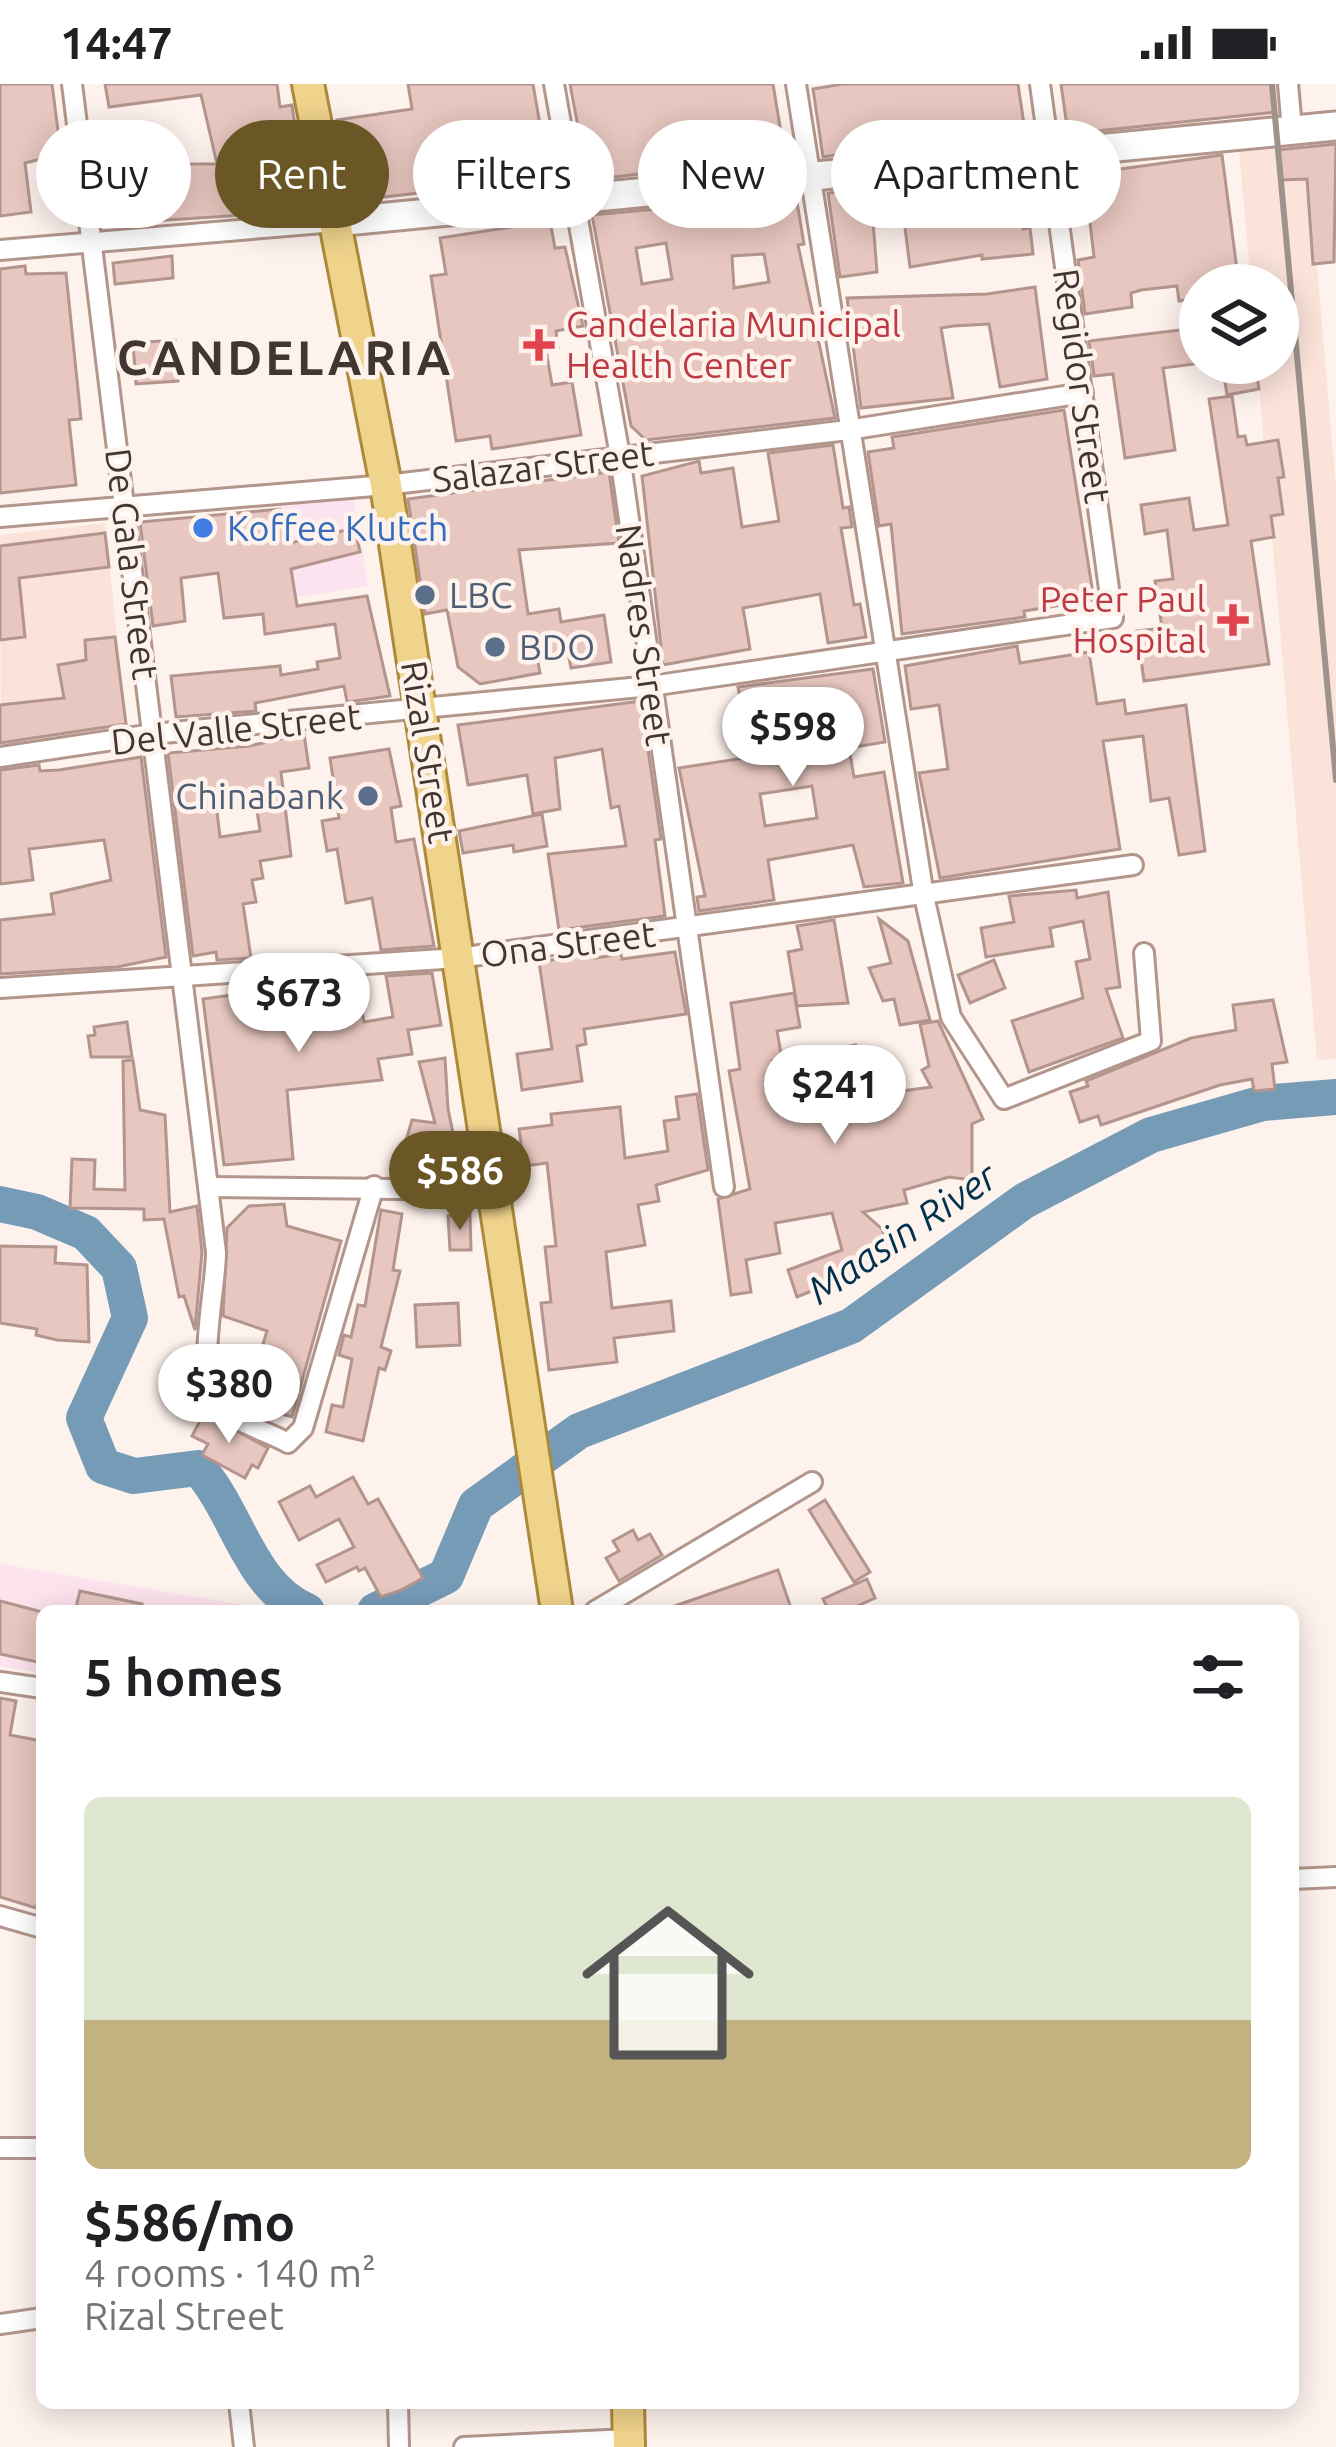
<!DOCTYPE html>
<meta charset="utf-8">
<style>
body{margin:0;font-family:Ubuntu,sans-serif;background:#f2f2f2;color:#202124;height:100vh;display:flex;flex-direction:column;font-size:45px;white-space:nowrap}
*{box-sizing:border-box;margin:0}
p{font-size:39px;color:#757577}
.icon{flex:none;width:66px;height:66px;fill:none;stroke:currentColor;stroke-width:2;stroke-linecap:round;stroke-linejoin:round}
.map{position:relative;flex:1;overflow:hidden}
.sheet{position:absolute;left:36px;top:1521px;width:1263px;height:804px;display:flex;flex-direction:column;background:#fff;border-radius:18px;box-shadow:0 6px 30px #0003}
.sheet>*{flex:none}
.banner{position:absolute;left:36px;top:36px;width:1266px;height:108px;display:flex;gap:24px}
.tools{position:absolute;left:1179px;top:180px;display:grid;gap:24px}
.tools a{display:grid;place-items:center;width:120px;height:120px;border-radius:50%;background:#fff;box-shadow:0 6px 30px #0003;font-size:60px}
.price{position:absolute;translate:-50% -102px;padding:0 27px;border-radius:42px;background:#fff;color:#222;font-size:39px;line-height:78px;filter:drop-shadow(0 3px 6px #0008)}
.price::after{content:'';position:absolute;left:50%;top:72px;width:36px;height:27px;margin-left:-18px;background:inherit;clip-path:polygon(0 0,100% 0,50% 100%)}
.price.selected{background:#6a5725;color:#fff}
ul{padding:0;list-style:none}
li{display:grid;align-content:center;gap:24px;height:636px;padding:0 48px}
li+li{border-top:3px solid #e0e0e0}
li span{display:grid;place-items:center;height:372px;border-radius:18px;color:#555}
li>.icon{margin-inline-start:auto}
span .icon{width:216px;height:216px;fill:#fffc;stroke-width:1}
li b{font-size:51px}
h2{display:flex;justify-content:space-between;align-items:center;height:144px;padding:0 48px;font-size:51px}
.pill{padding:0 42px;border-radius:54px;background:#fff;box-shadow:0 6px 30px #0003;font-size:42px;line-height:108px}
.pill.selected{background:#6a5725;color:#fff}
.status{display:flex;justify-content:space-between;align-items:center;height:84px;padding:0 60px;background:#fff;direction:ltr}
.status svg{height:33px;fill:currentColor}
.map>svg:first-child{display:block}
.commercial{fill:#fbe3f0}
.built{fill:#fbe3da}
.medical{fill:#fce3ee}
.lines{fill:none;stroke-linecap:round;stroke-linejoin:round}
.river{stroke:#769bb7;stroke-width:36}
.building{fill:#e7c7bf;stroke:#b3958e;stroke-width:3;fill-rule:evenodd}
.street-casing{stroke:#b3968b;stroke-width:24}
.secondary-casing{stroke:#b3968b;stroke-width:33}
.primary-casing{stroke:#ad8a3b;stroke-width:36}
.street{stroke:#fff;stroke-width:18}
.secondary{stroke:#fff;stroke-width:27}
.primary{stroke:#f1d48c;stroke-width:30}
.rail{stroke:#9e928d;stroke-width:6}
.health-dot{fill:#e0444e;stroke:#fef2ed;stroke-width:4.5}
.shop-dot{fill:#3f7fe0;stroke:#fef2ed;stroke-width:4.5}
.service-dot{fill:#5c6f8a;stroke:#fef2ed;stroke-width:4.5}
.labels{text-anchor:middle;stroke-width:9;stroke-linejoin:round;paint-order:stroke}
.health-label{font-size:36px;fill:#be3a42;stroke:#fef2ed;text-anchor:start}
.street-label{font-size:36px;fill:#423631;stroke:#fef2ed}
.shop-label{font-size:36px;fill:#366cbe;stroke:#fef2ed;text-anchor:start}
.service-label{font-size:36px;fill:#4e5e75;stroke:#fef2ed;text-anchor:start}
.water-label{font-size:39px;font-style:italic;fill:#00314d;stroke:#fef2ed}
.district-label{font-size:48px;font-weight:bold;letter-spacing:3px;fill:#423631;stroke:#fef2ed}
</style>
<div class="status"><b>14:47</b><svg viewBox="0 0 49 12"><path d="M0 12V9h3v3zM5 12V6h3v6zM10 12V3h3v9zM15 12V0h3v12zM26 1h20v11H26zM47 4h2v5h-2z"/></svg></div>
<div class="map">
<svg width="1336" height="2363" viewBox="0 0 1336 2363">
<rect width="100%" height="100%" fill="#fef2ed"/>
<!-- commercial -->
<path class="commercial" d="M353 411 368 502 297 513 282 423Z"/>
<!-- built -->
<g class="built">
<path d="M1233 0H1301L1336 403V975L1317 976 1257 279H1278V201H1251Z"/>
<path d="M105 439 127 647 1 660 0 451Z"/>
</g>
<!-- medical -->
<path class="medical" d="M0 1480 251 1522 250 1527H42V1589L0 1582Z"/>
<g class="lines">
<!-- river -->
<g class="river">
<path d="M0 1120 37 1128 86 1149 119 1184 130 1234 84 1334 103 1382 134 1392 198 1384C238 1427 248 1502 307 1527"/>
<path d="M375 1527 446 1492 476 1421 579 1347 851 1242 1024 1117 1151 1051 1263 1019 1336 1013"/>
</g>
</g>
<!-- building -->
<g class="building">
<path d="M0 0H52L61 70 25 79 31 128 0 132Z"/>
<path d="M105 0H277L280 23 292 21 307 127 107 140 100 88 153 80H217L201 11 109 23Z"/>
<path d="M408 0H533L549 94 367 115 359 66 342 69 337 36 412 25Z"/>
<path d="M570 0H773L785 73 588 96Z"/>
<path d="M843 0H1018L1026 54 899 66V61L823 73 813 5Z"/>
<path d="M1061 0H1272L1276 28 1068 50Z"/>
<path d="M1336 60 1334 178 1313 180 1307 95 1280 96 1277 66Z"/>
<path d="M1222 71 1239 201H1200V214L1179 217 1177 202 1141 206 1131 209 1132 223 1085 230 1078 176 1094 173 1089 130 1072 132 1065 86 1083 84 1084 90Z"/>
<path d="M1030 89 1031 101 1018 103 1023 145 1030 144 1033 170 982 175V171L910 183 904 136 873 138 877 188 840 193 828 109 942 98 944 110 974 106 973 95Z"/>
<path d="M796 112 804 160 798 161 835 334 646 356 631 342 592 131ZM666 159 672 195 642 200 636 164ZM764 170 769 198 734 204 732 172Z"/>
<path d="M550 137 555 164 565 163 583 242 556 247 558 264 546 266 552 301 572 298 581 351 492 365 490 352 456 357 431 192 446 190 440 154Z"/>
<path d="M172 172 173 194 115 200 113 179Z"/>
<path d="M25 182 26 190 66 189 81 335 69 336 76 401 0 409V185Z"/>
<path d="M1035 203 1047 295 1000 303 989 240 953 242 941 244 953 314 861 324 847 214 987 210Z"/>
<path d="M1197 244 1202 279 1163 284 1175 366 1125 374 1113 290 1094 292 1089 257Z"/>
<path d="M175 256 178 297 136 300 133 259Z"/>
<path d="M1255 280 1259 305 1227 311 1223 286Z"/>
<path d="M1232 312 1238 353 1245 352 1247 361 1278 356 1284 393 1278 394 1283 430 1271 432 1274 453 1251 457 1269 580 1144 597 1137 547 1162 544 1155 497 1173 495 1167 446 1145 450 1141 421 1189 414 1194 446 1228 441 1209 315Z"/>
<path d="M1064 326 1094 516 1024 527 1025 533 902 550 891 440 879 442 868 368 894 364 892 353Z"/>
<path d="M833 361 843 424 849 423 852 443 841 444 854 521 860 520 866 553 828 559 820 510 743 524 750 565 663 581 642 392 699 377 701 389 733 384 742 443 779 437 768 369Z"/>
<path d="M609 388 619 459 519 466 528 530 559 525 561 538 604 531 611 578 571 584 568 569 537 573 540 589 480 600 458 583 447 526 425 530 408 415Z"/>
<path d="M280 425 286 460 355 444 360 468 291 485 297 522 367 512 390 612 347 618 344 602 255 619 256 627 176 633 171 592 280 582 281 591 318 585 317 578 340 574 335 540 265 550 263 530 224 534 218 489 181 494 185 537 153 542 140 438Z"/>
<path d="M105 449 109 483 19 494 25 553 0 556V462Z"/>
<path d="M115 553 126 640 0 659V621L64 614 58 581 86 576 85 556Z"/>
<path d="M1017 562 1020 579 1089 568 1097 620 1124 616 1126 630 1186 621 1205 767 1179 771 1169 714 1151 717 1143 652 1103 657 1120 765 940 794 919 689 948 685 939 621 911 625 905 582Z"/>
<path d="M873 585 885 658 849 664 854 693 884 688 903 799 864 803 853 761 768 776 774 816 699 827 697 813 705 812 679 684 751 673 738 603ZM812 702 817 734 765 742 760 710Z"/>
<path d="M641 617 661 755 655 756 665 832 559 846 548 770 626 762 619 722 611 724 602 665 555 674 560 725 533 730 527 691 468 701 458 641Z"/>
<path d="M304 650 309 684 281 688 291 772 260 777 263 794 252 796 256 818 243 820 251 874 217 876 216 868 193 872 168 669 249 662ZM255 713 260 747 220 753 216 719Z"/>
<path d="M389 665 401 722 391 724 396 758 414 755 434 862 381 866 372 814 346 819 337 765 327 767 322 737 339 734 330 674Z"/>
<path d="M141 673 166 873 117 883 0 890V836L54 830 51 810 111 796 104 756 29 765 33 796 0 800V686L39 681 40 687 59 686Z"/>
<path d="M542 730 547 762 514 768 513 761 463 769 459 747Z"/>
<path d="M1076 806 1077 814 1108 808 1120 903 1106 905 1123 954 1029 988 1012 937 1083 914 1076 878 1090 875 1083 837 1050 844 1053 862 986 873 981 844 1014 838 1009 812Z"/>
<path d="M879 835 908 857 930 936 900 941 894 915 883 917 869 884 891 879Z"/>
<path d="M834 836 848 919 797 922 788 868 802 865 797 842Z"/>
<path d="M675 868 686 930 584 945 586 960 577 962 582 997 522 1006 517 970 552 965 539 878 594 869 595 874 621 870 622 875Z"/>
<path d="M994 876 1005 904 970 919 958 891Z"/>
<path d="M432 889 441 941 408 946 412 970 378 975 382 996 287 1006 293 1075 224 1081 203 915 239 910 237 902 270 900 272 916 359 907 364 938 393 933 386 892Z"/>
<path d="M794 909 800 943 777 947 782 975 772 977 779 1014 815 1008 809 972 855 961 851 979 866 1012 931 1003 922 986 929 982 920 940 938 937 983 1035 972 1040V1096L949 1093 904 1106 907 1119 863 1128 882 1145 893 1174 797 1213 788 1186 842 1166 832 1129 775 1139 780 1169 746 1176 751 1208 731 1211 718 1115 750 1105 729 987 740 985 731 919Z"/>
<path d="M1273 916 1287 978 1272 980 1275 1005 1254 1007 1252 995 1220 1001 1101 1041 1098 1032 1080 1038 1070 1008 1088 1002 1086 997 1191 954 1236 946 1233 921Z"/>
<path d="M127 938 132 973H91L88 952 95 951 94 943Z"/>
<path d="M445 974 448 1025 462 1092 396 1091 412 1036 435 1039 419 978Z"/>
<path d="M133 976 140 1026 165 1031 170 1128 197 1122 202 1168 195 1246 184 1212 179 1213 164 1135 144 1136V1125L70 1124 72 1075 95 1076 94 1105 125 1106 123 977Z"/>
<path d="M697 1010 708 1086 656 1101 659 1117 638 1121 645 1161 606 1168 612 1224 671 1217 674 1247 614 1254 617 1278 549 1286 541 1219 551 1218 545 1163 556 1162 547 1079 524 1082 519 1045 552 1041 551 1030 620 1023 625 1074 668 1067 664 1037 679 1035 676 1013Z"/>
<path d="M284 1120 287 1142 341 1157 292 1333 245 1319 267 1247 223 1232 227 1144 249 1122Z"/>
<path d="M381 1126 402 1130 393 1186 400 1187 381 1263 391 1267 385 1286 379 1284 363 1357 326 1348 332 1321 343 1323 352 1275 339 1271 344 1251 351 1253 358 1221 365 1222Z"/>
<path d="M470 1131 471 1166H450L448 1132Z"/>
<path d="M0 1162 56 1163 55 1179 87 1181 89 1258 57 1256 36 1251 37 1245 0 1239Z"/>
<path d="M458 1219 460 1261 417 1263 415 1221Z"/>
<path d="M204 1329 268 1364 258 1384 252 1381 245 1394 202 1371 208 1360 192 1352Z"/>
<path d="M353 1393 368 1420 378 1415 423 1494 399 1507 381 1513 365 1484 359 1487 357 1483 326 1498 317 1481 354 1463 339 1435 299 1456 279 1418 310 1402 316 1413Z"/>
<path d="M825 1416 870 1488 854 1498 809 1426Z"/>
<path d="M633 1446 638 1456 650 1450 662 1471 619 1497 606 1474 619 1467 613 1457Z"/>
<path d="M778 1486 792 1527H670L669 1524Z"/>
<path d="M867 1495 875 1514 846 1527H829L823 1515Z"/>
<path d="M80 1507 142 1520 141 1527H75Z"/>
<path d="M0 1517 42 1528V1579L0 1570Z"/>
<path d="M0 1614 16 1617 10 1651 42 1657V1805L36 1824 0 1813Z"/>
</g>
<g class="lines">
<defs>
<g id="street">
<path d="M72 0 216 1168C216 1208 193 1298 221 1323 237 1339 268 1348 288 1359L303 1344 374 1102"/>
<path d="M554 0 620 372 724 1103"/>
<path d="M796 0 924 812 951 933 1004 1015 1151 957 1144 869"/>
<path d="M1288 0 1292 45"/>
<path d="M0 166 335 138"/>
<path d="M0 433 386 401 848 346 1083 309"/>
<path d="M0 673 153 650 651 602 1113 534 1040 0"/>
<path d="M0 904 458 874 1133 781"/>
<path d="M209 1103 492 1106"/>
<path d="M595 1527 812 1398"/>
<path d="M0 1598 42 1604"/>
<path d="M1293 1795 1336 1793"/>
<path d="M0 1832 42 1844"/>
<path d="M0 2064H42"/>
<path d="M0 2240 42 2234"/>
<path d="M239 2319 244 2363"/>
<path d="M398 2319 399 2363"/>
<path d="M464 2363 629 2355"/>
</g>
<path id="secondary" d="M335 138 1336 42"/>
<g id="primary">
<path d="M308 0 386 401 557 1527"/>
<path d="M628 2319 629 2363"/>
</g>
</defs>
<!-- street casing -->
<use href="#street" class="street-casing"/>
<!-- secondary casing -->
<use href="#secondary" class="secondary-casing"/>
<!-- primary casing -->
<use href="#primary" class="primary-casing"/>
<!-- street -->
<use href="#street" class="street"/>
<!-- secondary -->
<use href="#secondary" class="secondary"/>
<!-- primary -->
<use href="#primary" class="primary"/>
<!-- rail -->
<path class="rail" d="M1272 0 1336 696"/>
</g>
<!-- markers -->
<g class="health-dot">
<path d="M533 243h12v12h12v12h-12v12h-12v-12h-12v-12h12z"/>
<path d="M1227 518h12v12h12v12h-12v12h-12v-12h-12v-12h12z"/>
</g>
<circle class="shop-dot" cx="203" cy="444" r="12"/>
<g class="service-dot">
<circle cx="425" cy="511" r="12"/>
<circle cx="495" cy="563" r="12"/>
<circle cx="368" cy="712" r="12"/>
</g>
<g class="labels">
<!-- health labels -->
<g class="health-label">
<text x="566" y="253">Candelaria Municipal<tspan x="566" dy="41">Health Center</tspan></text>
<text x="1206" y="528" text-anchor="end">Peter Paul<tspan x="1206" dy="41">Hospital</tspan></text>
</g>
<!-- street labels -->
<g class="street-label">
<text transform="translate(1082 302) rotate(82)" y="13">Regidor Street</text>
<text transform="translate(543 382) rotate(-7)" y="13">Salazar Street</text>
<text transform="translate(132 480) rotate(83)" y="13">De Gala Street</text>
<text transform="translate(644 551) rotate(82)" y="13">Nadres Street</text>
<text transform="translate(236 645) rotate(-6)" y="13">Del Valle Street</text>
<text transform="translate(428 668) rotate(81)" y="13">Rizal Street</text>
<text transform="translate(568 860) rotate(-7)" y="13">Ona Street</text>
</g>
<!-- shop labels -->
<g class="shop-label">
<text x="227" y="457">Koffee Klutch</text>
</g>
<!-- service labels -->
<g class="service-label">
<text x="449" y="524">LBC</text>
<text x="519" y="576">BDO</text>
<text x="344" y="725" text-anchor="end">Chinabank</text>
</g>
<!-- water labels -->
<g class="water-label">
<text transform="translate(902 1149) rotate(-34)" y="14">Maasin River</text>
</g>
<!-- district labels -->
<g class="district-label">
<text x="285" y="291">CANDELARIA</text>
</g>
</g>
</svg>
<div class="tools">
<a><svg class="icon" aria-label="layers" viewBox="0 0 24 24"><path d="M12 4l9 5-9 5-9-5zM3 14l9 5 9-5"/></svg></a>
</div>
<b class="price" style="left:793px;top:705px">$598</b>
<b class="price" style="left:299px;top:971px">$673</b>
<b class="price" style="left:835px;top:1063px">$241</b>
<b class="price selected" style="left:460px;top:1149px">$586</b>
<b class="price" style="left:229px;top:1362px">$380</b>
<div class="banner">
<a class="pill">Buy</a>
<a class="pill selected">Rent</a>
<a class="pill">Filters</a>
<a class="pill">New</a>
<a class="pill">Apartment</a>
</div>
<section class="sheet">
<h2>5 homes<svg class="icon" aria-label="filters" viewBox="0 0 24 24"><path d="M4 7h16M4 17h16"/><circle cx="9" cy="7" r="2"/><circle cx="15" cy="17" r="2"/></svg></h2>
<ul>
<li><span style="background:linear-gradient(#dfe7d0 60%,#c2b280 0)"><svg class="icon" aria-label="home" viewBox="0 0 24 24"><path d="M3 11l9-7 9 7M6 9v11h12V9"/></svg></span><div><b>$586/mo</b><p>4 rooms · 140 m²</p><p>Rizal Street</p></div></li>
</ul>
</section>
</div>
